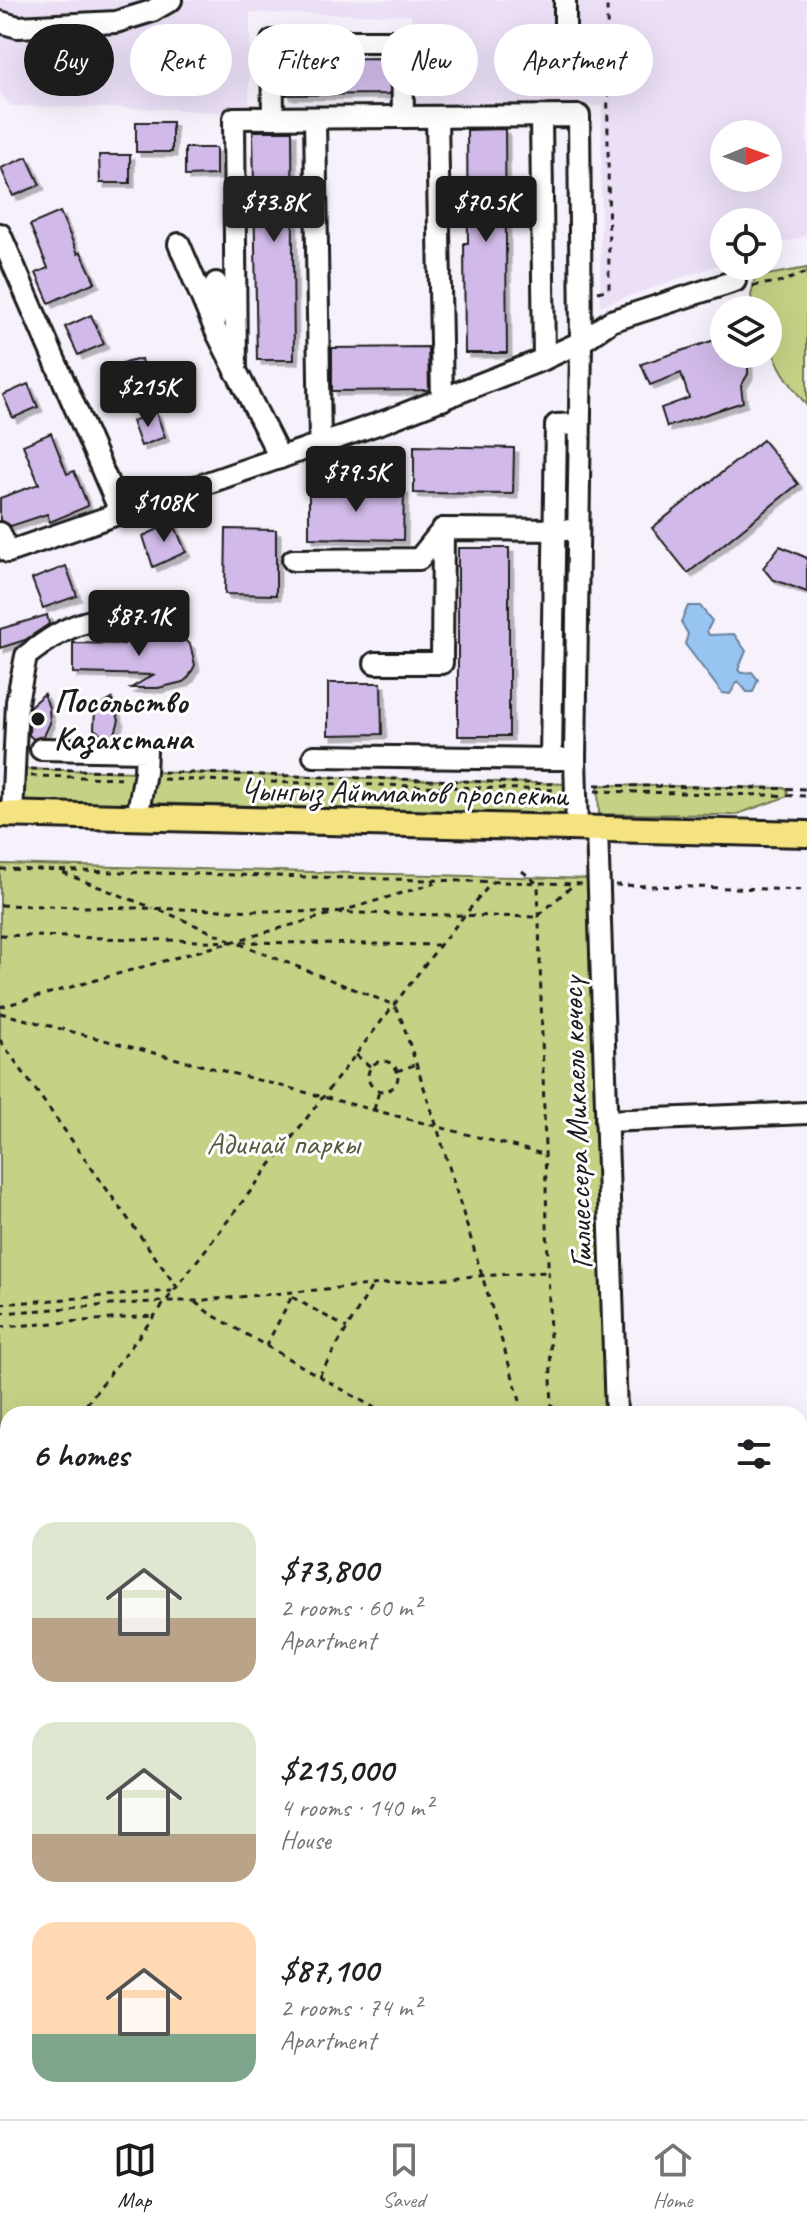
<!DOCTYPE html>
<meta charset="utf-8">
<style>
body{margin:0;font-family:Caveat,sans-serif;background:#f6f6f6;color:#202124;height:100vh;display:flex;flex-direction:column;font-size:30px;white-space:nowrap}
*{box-sizing:border-box;margin:0}
p{font-size:26px;color:#757577}
.icon{flex:none;width:44px;height:44px;fill:none;stroke:currentColor;stroke-width:2;stroke-linecap:round;stroke-linejoin:round}
.map{position:relative;flex:1;overflow:hidden}
.details{position:absolute;left:0px;top:1406px;width:808px;height:714px;display:flex;flex-direction:column;background:#fff;border-radius:24px 24px 0 0;box-shadow:0 8px 32px #0002}
.details>*{flex:none}
.guide{position:absolute;left:24px;top:24px;width:760px;height:72px;display:flex;gap:16px}
.needle{width:52px;rotate:89deg}
.buttons{position:absolute;left:710px;top:120px;display:grid;gap:16px}
.buttons a{display:grid;place-items:center;width:72px;height:72px;border-radius:50%;background:#fff;box-shadow:0 8px 32px #0002;font-size:40px}
.price{position:absolute;translate:-50% -68px;padding:0 18px;border-radius:8px;background:#1c1c1c;color:#fff;font-size:26px;line-height:52px;filter:drop-shadow(0 2px 4px #0008)}
.price::after{content:'';position:absolute;left:50%;top:48px;width:24px;height:18px;margin-left:-12px;background:inherit;clip-path:polygon(0 0,100% 0,50% 100%)}
.price.selected{background:#222;color:#fff}
ul{padding:0;list-style:none}
li{display:flex;align-items:center;gap:24px;height:200px;padding:0 32px}
li span{display:grid;place-items:center;flex:none;width:224px;height:160px;border-radius:24px;color:#555}
li>.icon{margin-inline-start:auto}
span .icon{width:96px;height:96px;fill:#fffc;stroke-width:1}
li b{font-size:34px}
h2{display:flex;justify-content:space-between;align-items:center;height:96px;padding:0 32px;font-size:34px}
.chip{padding:0 28px;border-radius:36px;background:#fff;box-shadow:0 8px 32px #0002;font-size:28px;line-height:72px}
.chip.selected{background:#1c1c1c;color:#fff}
.menu{display:flex;justify-content:space-around;align-items:center;height:112px;border-top:2px solid #e0e0e0;background:#fff;font-size:22px;color:#757577}
.menu a{display:grid;justify-items:center;gap:4px}
.menu .selected{color:#1c1c1c}
.map>svg:first-child{display:block}
.built{fill:#ebe0f6;fill-rule:evenodd}
.green{fill:#c4d286;stroke:#707751;stroke-width:2}
.water{fill:#98c4f2;stroke:#66819c;stroke-width:2}
.building{fill:#d1bae9;stroke:#1c1c1c;stroke-width:2;filter:url(#shadow)}
.lines{fill:none;stroke-linecap:round;stroke-linejoin:round}
.minor-casing{stroke:#1c1c1c;stroke-width:26}
.major-casing{stroke:#1c1c1c;stroke-width:30}
.path{stroke:#1c1c1c;stroke-width:3;stroke-dasharray:6 6;stroke-linecap:butt}
.minor{stroke:#fff;stroke-width:20}
.major{stroke:#f5e381;stroke-width:24}
.poi-dot{fill:#1c1c1c;stroke:#fff;stroke-width:3}
.labels{text-anchor:middle;stroke-width:6;stroke-linejoin:round;paint-order:stroke}
.poi-label{font-size:32px;font-weight:bold;fill:#1c1c1c;stroke:#fff;text-anchor:start}
.street-label{font-size:32px;fill:#1c1c1c;stroke:#fff}
.park-label{font-size:32px;fill:#575c41;stroke:#fff}
</style>
<div class="map">
<svg width="807" height="2119" viewBox="0 0 807 2119">
<defs>
<filter id="shadow"><feDropShadow dx="4.5" dy="4.5" stdDeviation="0" flood-color="#0004"/></filter>
</defs>
<rect width="100%" height="100%" fill="#f6f1fb"/>
<filter id="ink" filterUnits="userSpaceOnUse"><feTurbulence type="fractalNoise" baseFrequency=".0125" numOctaves="2"/><feDisplacementMap in="SourceGraphic" scale="16" xChannelSelector="R" yChannelSelector="G"/><feConvolveMatrix kernelMatrix="1 2 1 2 8 2 1 2 1" color-interpolation-filters="sRGB"/></filter>
<g filter="url(#ink)">
<!-- built -->
<g class="built">
<path d="M0 0H807V235L768 248V222H724V263L600 306 602 106 411 109V15L250 13 249 106 227 107 226 113 172 109 11 106 0 93ZM724 134H768V178H724Z"/>
<rect x="0" y="1572" width="8" height="408"/>
<rect x="800" y="1628" width="7" height="351"/>
</g>
<!-- green -->
<g class="green">
<path d="M807 268V406C780 370 768 356 768 310H756L751 296 755 277Z"/>
<path d="M22 769 140 772 132 807 19 804Z"/>
<path d="M150 772 569 784 568 815 147 803Z"/>
<path d="M598 785 787 788 788 796 735 815 599 814Z"/>
<path d="M0 864 593 879 613 1414H8V1482L0 1476Z"/>
<rect x="800" y="1628" width="7" height="54"/>
<path d="M0 2040H8V2112H510V2119H0Z"/>
</g>
<!-- water -->
<path class="water" d="M688 606H700L712 621 707 631 709 635 734 634 746 651 738 670 741 673 752 672 758 680 753 692H747L738 681 730 694 722 693 685 644 688 634 681 622Z"/>
<!-- building -->
<g class="building">
<path d="M389 58 390 94 286 95 285 59Z"/>
<rect x="136" y="122" width="36" height="30"/>
<path d="M505 129 507 353H465L464 243H468L467 130Z"/>
<path d="M253 131H292L294 360H257Z"/>
<path d="M185 148H216V175L185 176Z"/>
<path d="M99 155H130V183H100Z"/>
<path d="M27 157 40 185 13 196 1 168Z"/>
<path d="M60 212 78 254 81 252 95 282 49 303 36 273 48 268 30 225Z"/>
<path d="M91 315 104 344 78 355 65 327Z"/>
<path d="M724 337V354H744L748 363V374L741 386 743 402 667 427 661 408 689 398 681 373 650 385 641 364Z"/>
<path d="M428 347 429 390 332 391V348Z"/>
<path d="M141 359 148 389 114 396 107 367Z"/>
<path d="M28 384 38 407 13 418 3 395Z"/>
<path d="M156 412 165 437 141 446 132 421Z"/>
<path d="M51 433 67 474 74 471 88 506 50 522 47 514 11 526 0 520V498L39 484 23 445Z"/>
<path d="M763 440 798 484 688 573 652 528Z"/>
<path d="M414 446 514 448 513 494 414 493Z"/>
<path d="M309 488 404 490 403 540 309 538Z"/>
<path d="M173 522 186 552 153 567 143 536Z"/>
<path d="M226 529 276 530V595L225 594Z"/>
<path d="M780 546 807 558V592L772 579 763 568Z"/>
<rect x="458" y="548" width="51" height="188"/>
<path d="M66 566 77 596 43 608 32 579Z"/>
<path d="M47 615 49 624 25 640 0 648V629Z"/>
<path d="M145 627H157V635L178 636 190 644 195 665 189 677 183 682 158 688H131L153 675 73 673V643L124 644V630Z"/>
<path d="M328 683H381L382 734 328 735Z"/>
<path d="M44 694 49 708 50 723 44 736 33 739 29 735 30 706Z"/>
<path d="M112 699 119 720 114 737H105L94 729 95 709Z"/>
</g>
<g class="lines">
<defs>
<g id="minor">
<path d="M0 22 18 27 116 22 152 11 171 0"/>
<path d="M565 79V0"/>
<path d="M437 117 442 400"/>
<path d="M541 117 544 359"/>
<path d="M273 118 272 41H402L403 117"/>
<path d="M315 118 320 444"/>
<path d="M0 234 120 511"/>
<path d="M179 244 216 331 280 458"/>
<path d="M216 283V319"/>
<path d="M236 372 234 118 579 116 581 342 575 759 577 829"/>
<path d="M0 533 8 552 386 421 544 359 581 342 611 321 735 281"/>
<path d="M293 560 419 559 443 529 566 530"/>
<path d="M375 663H442L443 529"/>
<path d="M41 749 146 751 145 772 137 818"/>
<path d="M314 756 551 759"/>
<path d="M575 759H551L556 425 579 424"/>
<path d="M12 815 17 702 26 656C46 641 64 628 87 622 116 615 148 619 174 604"/>
<path d="M597 829 616 1414"/>
<path d="M606 1121 807 1113"/>
<path d="M0 1484 8 1490"/>
<path d="M0 1688 8 1683"/>
<path d="M0 1855 8 1859"/>
<path d="M659 2119 664 2112"/>
</g>
<g id="major">
<path d="M0 814 807 834"/>
<path d="M0 2009 8 2010"/>
<path d="M800 2014H807"/>
</g>
</defs>
<!-- minor casing -->
<use href="#minor" class="minor-casing"/>
<!-- major casing -->
<use href="#major" class="major-casing"/>
<!-- path -->
<g class="path">
<path d="M753 286 784 281 807 272"/>
<path d="M598 292 609 289 607 0"/>
<path d="M31 769 127 771"/>
<path d="M163 772 559 784"/>
<path d="M31 776 127 778"/>
<path d="M163 779 559 790"/>
<path d="M595 785 807 789"/>
<path d="M595 791 807 796"/>
<path d="M0 869 582 884"/>
<path d="M522 871 538 884 552 1414"/>
<path d="M63 873 153 908"/>
<path d="M615 885 807 890"/>
<path d="M0 905 537 917 572 886"/>
<path d="M160 910 230 940"/>
<path d="M339 912 435 883"/>
<path d="M0 935 235 942 394 1005 402 1021 437 1127 524 1414"/>
<path d="M241 942 438 945"/>
<path d="M0 1007 331 914"/>
<path d="M0 1013 543 1154"/>
<path d="M0 1040 176 1286"/>
<path d="M356 1055 371 1067"/>
<circle cx="383" cy="1076" r="15"/>
<path d="M397 1071 417 1064"/>
<path d="M374 1110 379 1091"/>
<path d="M292 1297 347 1328"/>
<path d="M195 1302 209 1313 385 1414"/>
<path d="M0 1304 172 1291"/>
<path d="M0 1313 166 1301H194L460 1277 547 1272"/>
<path d="M0 1327 152 1316"/>
<path d="M266 1346 292 1296"/>
<path d="M319 1376 372 1286"/>
<path d="M79 1414 440 945 492 882"/>
<path d="M0 1439 8 1445"/>
<path d="M800 1735 807 1740"/>
<path d="M0 1754 8 1758"/>
<path d="M800 1823H807"/>
<path d="M800 1847H807"/>
<path d="M800 1927 807 1924"/>
<path d="M282 2119 283 2112"/>
</g>
<!-- minor -->
<use href="#minor" class="minor"/>
<!-- major -->
<use href="#major" class="major"/>
</g>
</g>
<!-- markers -->
<circle class="poi-dot" cx="38" cy="719" r="8"/>
<g class="labels">
<!-- poi labels -->
<g class="poi-label">
<text x="54" y="712">Посольство<tspan x="54" dy="37">Казахстана</tspan></text>
</g>
<!-- street labels -->
<g class="street-label">
<text transform="translate(404 792) rotate(1)" y="11">Чынгыз Айтматов проспекти</text>
<text transform="translate(576 1123) rotate(-92)" y="11">Гшлиессера Микаель көчөсү</text>
</g>
<!-- park labels -->
<g class="park-label">
<text x="283" y="1154">Адинай паркы</text>
</g>
</g>
</svg>
<div class="buttons">
<a><svg class="needle" viewBox="-14 -14 28 28"><path d="M0-13l5 13h-10z" fill="#e53935"/><path d="M0 13l5-13h-10z" fill="#757577"/></svg></a>
<a><svg class="icon" aria-label="locate" viewBox="0 0 24 24"><circle cx="12" cy="12" r="6"/><path d="M12 2v4M12 18v4M2 12h4M18 12h4"/></svg></a>
<a><svg class="icon" aria-label="layers" viewBox="0 0 24 24"><path d="M12 4l9 5-9 5-9-5zM3 14l9 5 9-5"/></svg></a>
</div>
<b class="price selected" style="left:274px;top:244px">$73.8K</b>
<b class="price" style="left:486px;top:244px">$70.5K</b>
<b class="price" style="left:148px;top:429px">$215K</b>
<b class="price" style="left:356px;top:514px">$79.5K</b>
<b class="price" style="left:164px;top:544px">$108K</b>
<b class="price" style="left:139px;top:658px">$87.1K</b>
<div class="guide">
<a class="chip selected">Buy</a>
<a class="chip">Rent</a>
<a class="chip">Filters</a>
<a class="chip">New</a>
<a class="chip">Apartment</a>
</div>
<section class="details">
<h2>6 homes<svg class="icon" aria-label="filters" viewBox="0 0 24 24"><path d="M4 7h16M4 17h16"/><circle cx="9" cy="7" r="2"/><circle cx="15" cy="17" r="2"/></svg></h2>
<ul>
<li><span style="background:linear-gradient(#dfe7d0 60%,#b9a48a 0)"><svg class="icon" aria-label="home" viewBox="0 0 24 24"><path d="M3 11l9-7 9 7M6 9v11h12V9"/></svg></span><div><b>$73,800</b><p>2 rooms · 60 m²</p><p>Apartment</p></div></li>
<li><span style="background:linear-gradient(#dfe7d0 70%,#b9a48a 0)"><svg class="icon" aria-label="home" viewBox="0 0 24 24"><path d="M3 11l9-7 9 7M6 9v11h12V9"/></svg></span><div><b>$215,000</b><p>4 rooms · 140 m²</p><p>House</p></div></li>
<li><span style="background:linear-gradient(#ffd9b3 70%,#7fa58c 0)"><svg class="icon" aria-label="home" viewBox="0 0 24 24"><path d="M3 11l9-7 9 7M6 9v11h12V9"/></svg></span><div><b>$87,100</b><p>2 rooms · 74 m²</p><p>Apartment</p></div></li>
</ul>
</section>
</div>
<nav class="menu">
<a class="selected"><svg class="icon" aria-label="map" viewBox="0 0 24 24"><path d="M3 6l6-2 6 2 6-2v14l-6 2-6-2-6 2zM9 4v14M15 6v14"/></svg>Map</a>
<a><svg class="icon" aria-label="saved" viewBox="0 0 24 24"><path d="M7 4h10v16l-5-4-5 4z"/></svg>Saved</a>
<a><svg class="icon" aria-label="home" viewBox="0 0 24 24"><path d="M3 11l9-7 9 7M6 9v11h12V9"/></svg>Home</a>
</nav>
